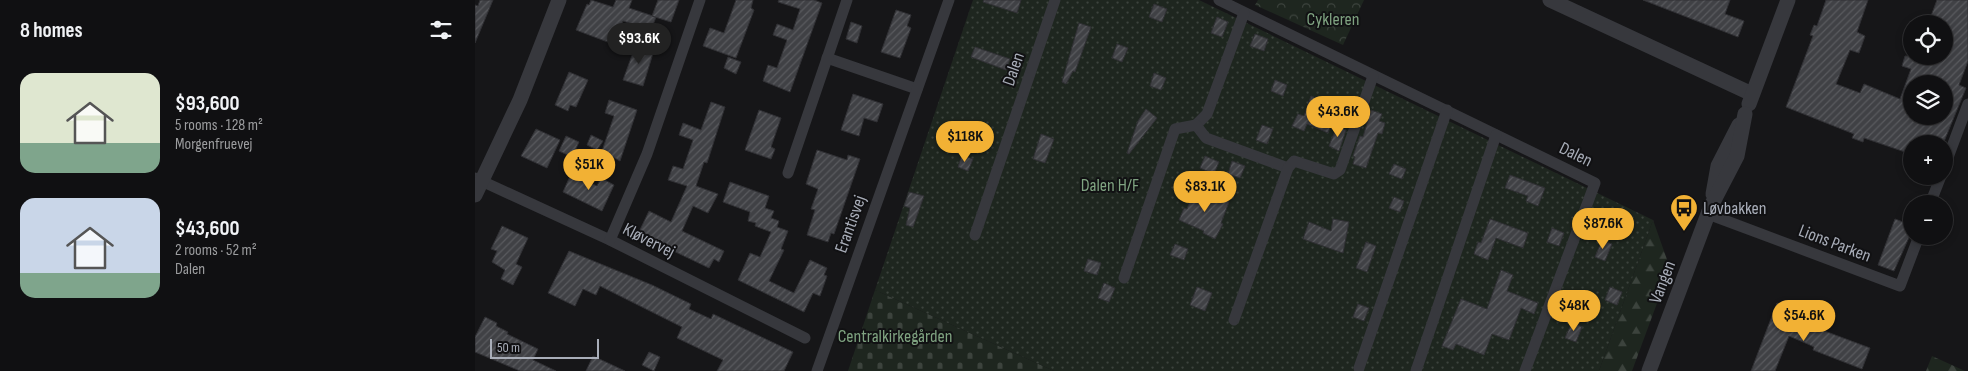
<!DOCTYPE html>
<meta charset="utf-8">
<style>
body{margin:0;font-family:"Sofia Sans Condensed",sans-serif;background:#19191b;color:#f1f3f6;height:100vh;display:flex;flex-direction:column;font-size:19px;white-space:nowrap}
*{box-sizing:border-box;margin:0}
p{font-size:16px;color:#9c9d9f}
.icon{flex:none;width:28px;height:28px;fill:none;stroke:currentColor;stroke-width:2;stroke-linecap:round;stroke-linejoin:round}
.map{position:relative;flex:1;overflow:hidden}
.drawer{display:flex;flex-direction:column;background:#101012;width:475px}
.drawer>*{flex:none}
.fabs{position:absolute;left:1428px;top:15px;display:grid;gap:10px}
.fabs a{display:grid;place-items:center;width:50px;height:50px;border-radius:50%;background:#101012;box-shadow:0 2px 8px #0003,0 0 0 1px #303032;font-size:25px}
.scale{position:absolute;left:15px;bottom:12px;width:109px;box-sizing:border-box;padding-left:5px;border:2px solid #a8adb8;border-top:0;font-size:14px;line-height:18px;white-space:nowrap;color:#a8adb8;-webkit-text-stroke:4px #111113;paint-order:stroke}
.price{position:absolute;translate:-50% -42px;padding:0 11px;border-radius:18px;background:#f2b134;color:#111;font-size:16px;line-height:32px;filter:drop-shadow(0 1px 2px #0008)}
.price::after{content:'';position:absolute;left:50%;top:30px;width:15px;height:11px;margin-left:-8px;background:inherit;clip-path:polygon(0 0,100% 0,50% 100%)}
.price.active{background:#222;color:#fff}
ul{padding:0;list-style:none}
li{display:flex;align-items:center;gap:15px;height:125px;padding:0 20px}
li span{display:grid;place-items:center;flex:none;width:140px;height:100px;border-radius:15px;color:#555}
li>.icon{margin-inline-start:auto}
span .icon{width:60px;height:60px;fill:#fffc;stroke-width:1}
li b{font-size:21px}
h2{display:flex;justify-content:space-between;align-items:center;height:60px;padding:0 20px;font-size:21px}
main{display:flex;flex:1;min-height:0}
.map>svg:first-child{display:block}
.forest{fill:url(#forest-firs)}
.cemetery{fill:url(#cemetery-stones)}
.park{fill:url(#park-crowns)}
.garden{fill:url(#garden-dots)}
.building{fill:url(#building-hatch);stroke:#303034;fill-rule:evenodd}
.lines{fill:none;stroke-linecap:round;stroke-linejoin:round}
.minor{stroke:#37383d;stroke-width:11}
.tertiary{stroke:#37383d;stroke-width:15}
.labels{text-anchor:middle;stroke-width:4;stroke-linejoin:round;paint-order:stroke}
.park-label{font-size:18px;fill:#7fa381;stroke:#111113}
.street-label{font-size:18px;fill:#a8adb8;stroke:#111113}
.poi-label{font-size:18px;fill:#a8adb8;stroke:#111113;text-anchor:start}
</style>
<main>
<section class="drawer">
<h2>8 homes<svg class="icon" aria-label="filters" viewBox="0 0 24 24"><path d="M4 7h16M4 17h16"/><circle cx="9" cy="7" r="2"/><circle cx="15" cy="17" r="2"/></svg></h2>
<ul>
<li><span style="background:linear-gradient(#dfe7d0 70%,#7fa58c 0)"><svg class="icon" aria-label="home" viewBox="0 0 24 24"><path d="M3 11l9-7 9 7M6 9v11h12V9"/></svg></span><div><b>$93,600</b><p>5 rooms · 128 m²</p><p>Morgenfruevej</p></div></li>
<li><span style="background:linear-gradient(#c9d6e8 75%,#7fa58c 0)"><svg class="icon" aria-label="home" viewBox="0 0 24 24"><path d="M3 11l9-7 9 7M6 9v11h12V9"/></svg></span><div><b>$43,600</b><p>2 rooms · 52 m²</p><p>Dalen</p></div></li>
</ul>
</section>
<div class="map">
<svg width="1493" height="371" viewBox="0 0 1493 371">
<defs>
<pattern id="forest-firs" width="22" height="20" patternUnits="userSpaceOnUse" patternTransform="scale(1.25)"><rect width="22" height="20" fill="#1e261f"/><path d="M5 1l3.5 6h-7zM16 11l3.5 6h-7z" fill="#3c433d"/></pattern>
<pattern id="cemetery-stones" width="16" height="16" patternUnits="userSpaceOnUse" patternTransform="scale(1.25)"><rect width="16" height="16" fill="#1e261f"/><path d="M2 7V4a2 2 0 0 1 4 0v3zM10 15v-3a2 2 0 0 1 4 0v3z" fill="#3c433d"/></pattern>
<pattern id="park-crowns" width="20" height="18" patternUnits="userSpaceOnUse" patternTransform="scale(1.25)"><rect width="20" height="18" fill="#1e261f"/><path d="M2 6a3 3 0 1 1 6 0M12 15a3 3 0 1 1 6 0" fill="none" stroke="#3c433d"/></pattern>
<pattern id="garden-dots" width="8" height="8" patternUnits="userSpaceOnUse" patternTransform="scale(1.25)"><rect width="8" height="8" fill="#1e261f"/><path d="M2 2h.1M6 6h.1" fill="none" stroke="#3c433d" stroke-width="1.8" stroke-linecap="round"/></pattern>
<pattern id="building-hatch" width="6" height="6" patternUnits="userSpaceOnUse" patternTransform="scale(1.25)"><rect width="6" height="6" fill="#404145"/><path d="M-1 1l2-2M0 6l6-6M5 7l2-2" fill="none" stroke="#595a5e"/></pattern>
</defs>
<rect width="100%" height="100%" fill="#161618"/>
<!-- forest -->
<g class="forest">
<path d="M1178 220 1195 268 1157 371H1124Z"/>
<path d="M1457 356 1490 371H1451Z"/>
</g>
<!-- cemetery -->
<path class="cemetery" d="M400 290 579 371H373Z"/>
<!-- park -->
<path class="park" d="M783 0H889L868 45 780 5Z"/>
<!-- garden -->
<path class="garden" d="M498 0H724L1178 220 1124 371H579L400 290Z"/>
<!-- building -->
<g class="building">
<path d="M5 0H18L0 43V5L3 6Z"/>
<path d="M116 0 138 7 141 0H157L154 8 181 17 176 30 148 21 138 44 101 30 112 4 114 5Z"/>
<path d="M183 0H204L196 22 177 16Z"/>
<path d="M261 0H278L276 8 279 10 261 58 228 46 235 28 249 33Z"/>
<path d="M304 0H339L347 3 315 92 288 81 293 65 302 68 312 40 298 35 302 24 318 30 325 9 303 2Z"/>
<path d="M509 0H546L542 13 508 2Z"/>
<path d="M1168 0H1255L1250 14 1269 21 1263 37Z"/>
<path d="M1351 0H1393L1382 32 1390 36 1384 53 1375 50 1361 84 1385 93 1389 84 1425 99 1436 69 1427 66 1430 56H1469V24H1453L1462 0H1493V61L1484 85 1491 88 1468 144H1436V154L1389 138 1388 142 1377 138 1379 134 1311 107 1338 36 1335 35 1339 25 1342 26ZM1436 84H1469V116H1436Z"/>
<path d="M679 4 692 9 687 22 674 17Z"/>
<path d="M421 10 436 15 432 26 436 28 425 58 406 52Z"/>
<path d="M742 17 753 22 747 37 736 33Z"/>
<path d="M376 22 387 26 382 43 371 39Z"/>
<path d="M604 23 616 27 600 72 598 71 591 84 587 82Z"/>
<path d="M780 34 793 39 789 51 775 46Z"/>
<path d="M163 44 179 50 168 86 148 80 159 50 161 51Z"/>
<path d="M642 44 653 48 647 62 637 58Z"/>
<path d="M500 47 535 59 531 70 496 57Z"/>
<path d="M253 57 266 62 261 74 249 68Z"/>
<path d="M94 72 113 80 101 107 95 105 93 111 80 105Z"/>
<path d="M679 73 691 78 686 90 675 86Z"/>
<path d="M800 80 812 85 808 96 796 91Z"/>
<path d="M378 94 408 104 402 122 389 118 384 136 366 130Z"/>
<path d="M836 96 863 107 853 133 832 124 829 131 817 126 823 114 829 116Z"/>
<path d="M134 100 162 110 145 161 127 151 139 116 130 113Z"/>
<path d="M236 102 250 107 232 163 229 162 221 186 243 194 233 213 218 206 207 231 249 251 244 262 239 259 234 268 163 234 174 211 196 222 212 186 193 180 198 166 208 169 218 140 204 135 208 123 226 130Z"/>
<path d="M671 109 682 118 654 154 652 153 663 121Z"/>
<path d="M284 110 306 118 296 147 300 149 296 159 270 150Z"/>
<path d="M896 110 907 114 904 121 910 123 907 134 903 133 891 168 878 164 880 157 878 156 885 136 888 137Z"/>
<path d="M787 125 798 129 792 144 781 140Z"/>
<path d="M862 126 871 130 864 151 854 146Z"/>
<path d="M61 129 85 140 72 168 46 156Z"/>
<path d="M566 134 579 139 570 163 558 159Z"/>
<path d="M116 135 128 141 122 150 112 145Z"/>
<path d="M91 136 104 142 97 157 84 151Z"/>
<path d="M342 150 372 160 373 155 385 159 359 234 356 233 353 242 332 235 340 210 336 209 343 189 331 184Z"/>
<path d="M487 155 498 159 493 171 483 167Z"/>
<path d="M730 156 744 162 739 174 725 168Z"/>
<path d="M757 161 770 166 765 178 753 174Z"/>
<path d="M919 164 931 169 927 179 914 174Z"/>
<path d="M96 174 122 186 126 178 139 185 127 211 88 192Z"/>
<path d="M1035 175 1070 188 1063 206 1051 201 1053 196 1030 188Z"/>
<path d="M255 182 294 196 290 208 299 211 296 218 304 221 302 227 313 231 306 249 309 250 294 281 319 293 335 260 352 268 349 275 352 276 345 296 338 293 329 312 263 280 275 253 285 257 296 232 280 226 281 223 273 221 275 212 248 202Z"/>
<path d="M719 189 754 202 746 223 748 224 740 239 728 233 729 231 704 220 709 208 712 209Z"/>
<path d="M434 192 449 196 438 227 431 225 435 208 429 206Z"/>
<path d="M919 197 929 201 925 212 914 208Z"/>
<path d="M858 219 874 222 868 253 828 239 834 222 856 231Z"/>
<path d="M1015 219 1053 233 1048 248 1021 238 1013 260 999 254 1003 242 1006 243Z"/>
<path d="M1420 219 1436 225V233L1419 271 1403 265Z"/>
<path d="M27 226 53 238 41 264 47 267 38 285 26 279 30 270 17 262 22 251 16 249Z"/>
<path d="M1077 228 1089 233 1084 246 1072 242Z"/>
<path d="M1127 240 1137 244 1130 261 1120 257Z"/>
<path d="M891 242 901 246 892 272 881 268Z"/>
<path d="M700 244 713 249 709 260 695 255Z"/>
<path d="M94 251 177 285 216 304 214 309 236 319 238 314 318 352 309 371H242L248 360 202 338 207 327 125 286 121 295 108 289 100 306 73 293Z"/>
<path d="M613 259 626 263 622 275 609 271Z"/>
<path d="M1026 270 1038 275 1032 291 1063 303 1059 314 1046 308 1034 340 1017 334 1009 355 981 344 978 350 967 346 986 299 1012 309Z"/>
<path d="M629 283 640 288 634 302 623 298Z"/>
<path d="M722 287 737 293 730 311 715 305Z"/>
<path d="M1135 287 1147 292 1142 305 1130 300Z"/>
<path d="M1302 303 1323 311 1320 320 1395 348 1387 369 1338 350 1339 347 1335 345 1314 336 1300 371H1276Z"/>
<path d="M883 304 894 308 889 321 878 317Z"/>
<path d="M10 317 22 323 21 326 33 332 32 334 63 349 58 360 81 371H45L0 352V337Z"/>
<path d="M1097 322 1107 327 1101 342 1090 338Z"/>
<path d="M174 352 185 357 179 371 167 365Z"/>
<path d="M118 356 150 371H111Z"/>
</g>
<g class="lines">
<!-- minor -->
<g class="minor">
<path d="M744 0 1120 183 1050 371"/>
<path d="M352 58 442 89"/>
<path d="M721 125 732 114 769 13"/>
<path d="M1469 168 1493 104"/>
<path d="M313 173 372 0"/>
<path d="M0 178 135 240 330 338"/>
<path d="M1455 204 1466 176"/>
<path d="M1233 214 1425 286 1444 236"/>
<path d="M500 235 580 0"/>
<path d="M135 240 172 154 225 0"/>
<path d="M649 278 700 129 721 125 731 138 813 168"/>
<path d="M759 320 813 168 819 161 859 174 865 170 898 76"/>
<path d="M884 368 972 110"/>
<path d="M342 371 474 0"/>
<path d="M941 371 1021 135"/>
</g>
<!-- tertiary -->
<g class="tertiary">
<path d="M1075 0 1277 94"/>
<path d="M1274 104 1313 0"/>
<path d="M1238 194 1243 166 1264 125"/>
<path d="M0 195 45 100 84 0"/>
<path d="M1174 371 1236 206 1262 156 1270 114"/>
</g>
</g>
<!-- icons -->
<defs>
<symbol id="bus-pin" viewBox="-11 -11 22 30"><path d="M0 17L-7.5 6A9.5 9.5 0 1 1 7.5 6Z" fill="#f2b134" stroke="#111113"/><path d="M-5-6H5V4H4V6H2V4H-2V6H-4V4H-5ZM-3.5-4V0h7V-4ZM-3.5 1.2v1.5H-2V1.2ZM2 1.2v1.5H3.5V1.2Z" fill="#111"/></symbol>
</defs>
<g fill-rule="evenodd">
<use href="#bus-pin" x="1193" y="192" width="32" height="43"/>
</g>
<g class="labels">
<!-- park labels -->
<g class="park-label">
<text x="858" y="25">Cykleren</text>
<text x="635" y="191">Dalen H/F</text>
<text x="420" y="342">Centralkirkegården</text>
</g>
<!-- street labels -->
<g class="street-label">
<text transform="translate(538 69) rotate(-71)" y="6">Dalen</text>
<text transform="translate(1101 154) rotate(26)" y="6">Dalen</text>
<text transform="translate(375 224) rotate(-70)" y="6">Erantisvej</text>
<text transform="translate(174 240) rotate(27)" y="6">Kløvervej</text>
<text transform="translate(1360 243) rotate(21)" y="6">Lions Parken</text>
<text transform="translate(1187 282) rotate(-69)" y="6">Vangen</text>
</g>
<!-- poi labels -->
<g class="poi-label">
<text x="1228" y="214">Løvbakken</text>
</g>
</g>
</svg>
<div class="fabs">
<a><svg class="icon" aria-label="locate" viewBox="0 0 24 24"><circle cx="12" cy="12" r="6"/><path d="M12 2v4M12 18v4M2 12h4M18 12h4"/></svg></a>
<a><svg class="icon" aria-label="layers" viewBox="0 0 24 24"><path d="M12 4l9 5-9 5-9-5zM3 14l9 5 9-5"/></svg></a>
<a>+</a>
<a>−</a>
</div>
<div class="scale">50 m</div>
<b class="price active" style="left:164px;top:65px">$93.6K</b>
<b class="price" style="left:863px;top:138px">$43.6K</b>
<b class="price" style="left:490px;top:163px">$118K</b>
<b class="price" style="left:114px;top:191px">$51K</b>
<b class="price" style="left:730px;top:213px">$83.1K</b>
<b class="price" style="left:1128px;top:250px">$87.6K</b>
<b class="price" style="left:1099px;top:332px">$48K</b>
<b class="price" style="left:1329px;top:342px">$54.6K</b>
</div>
</main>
